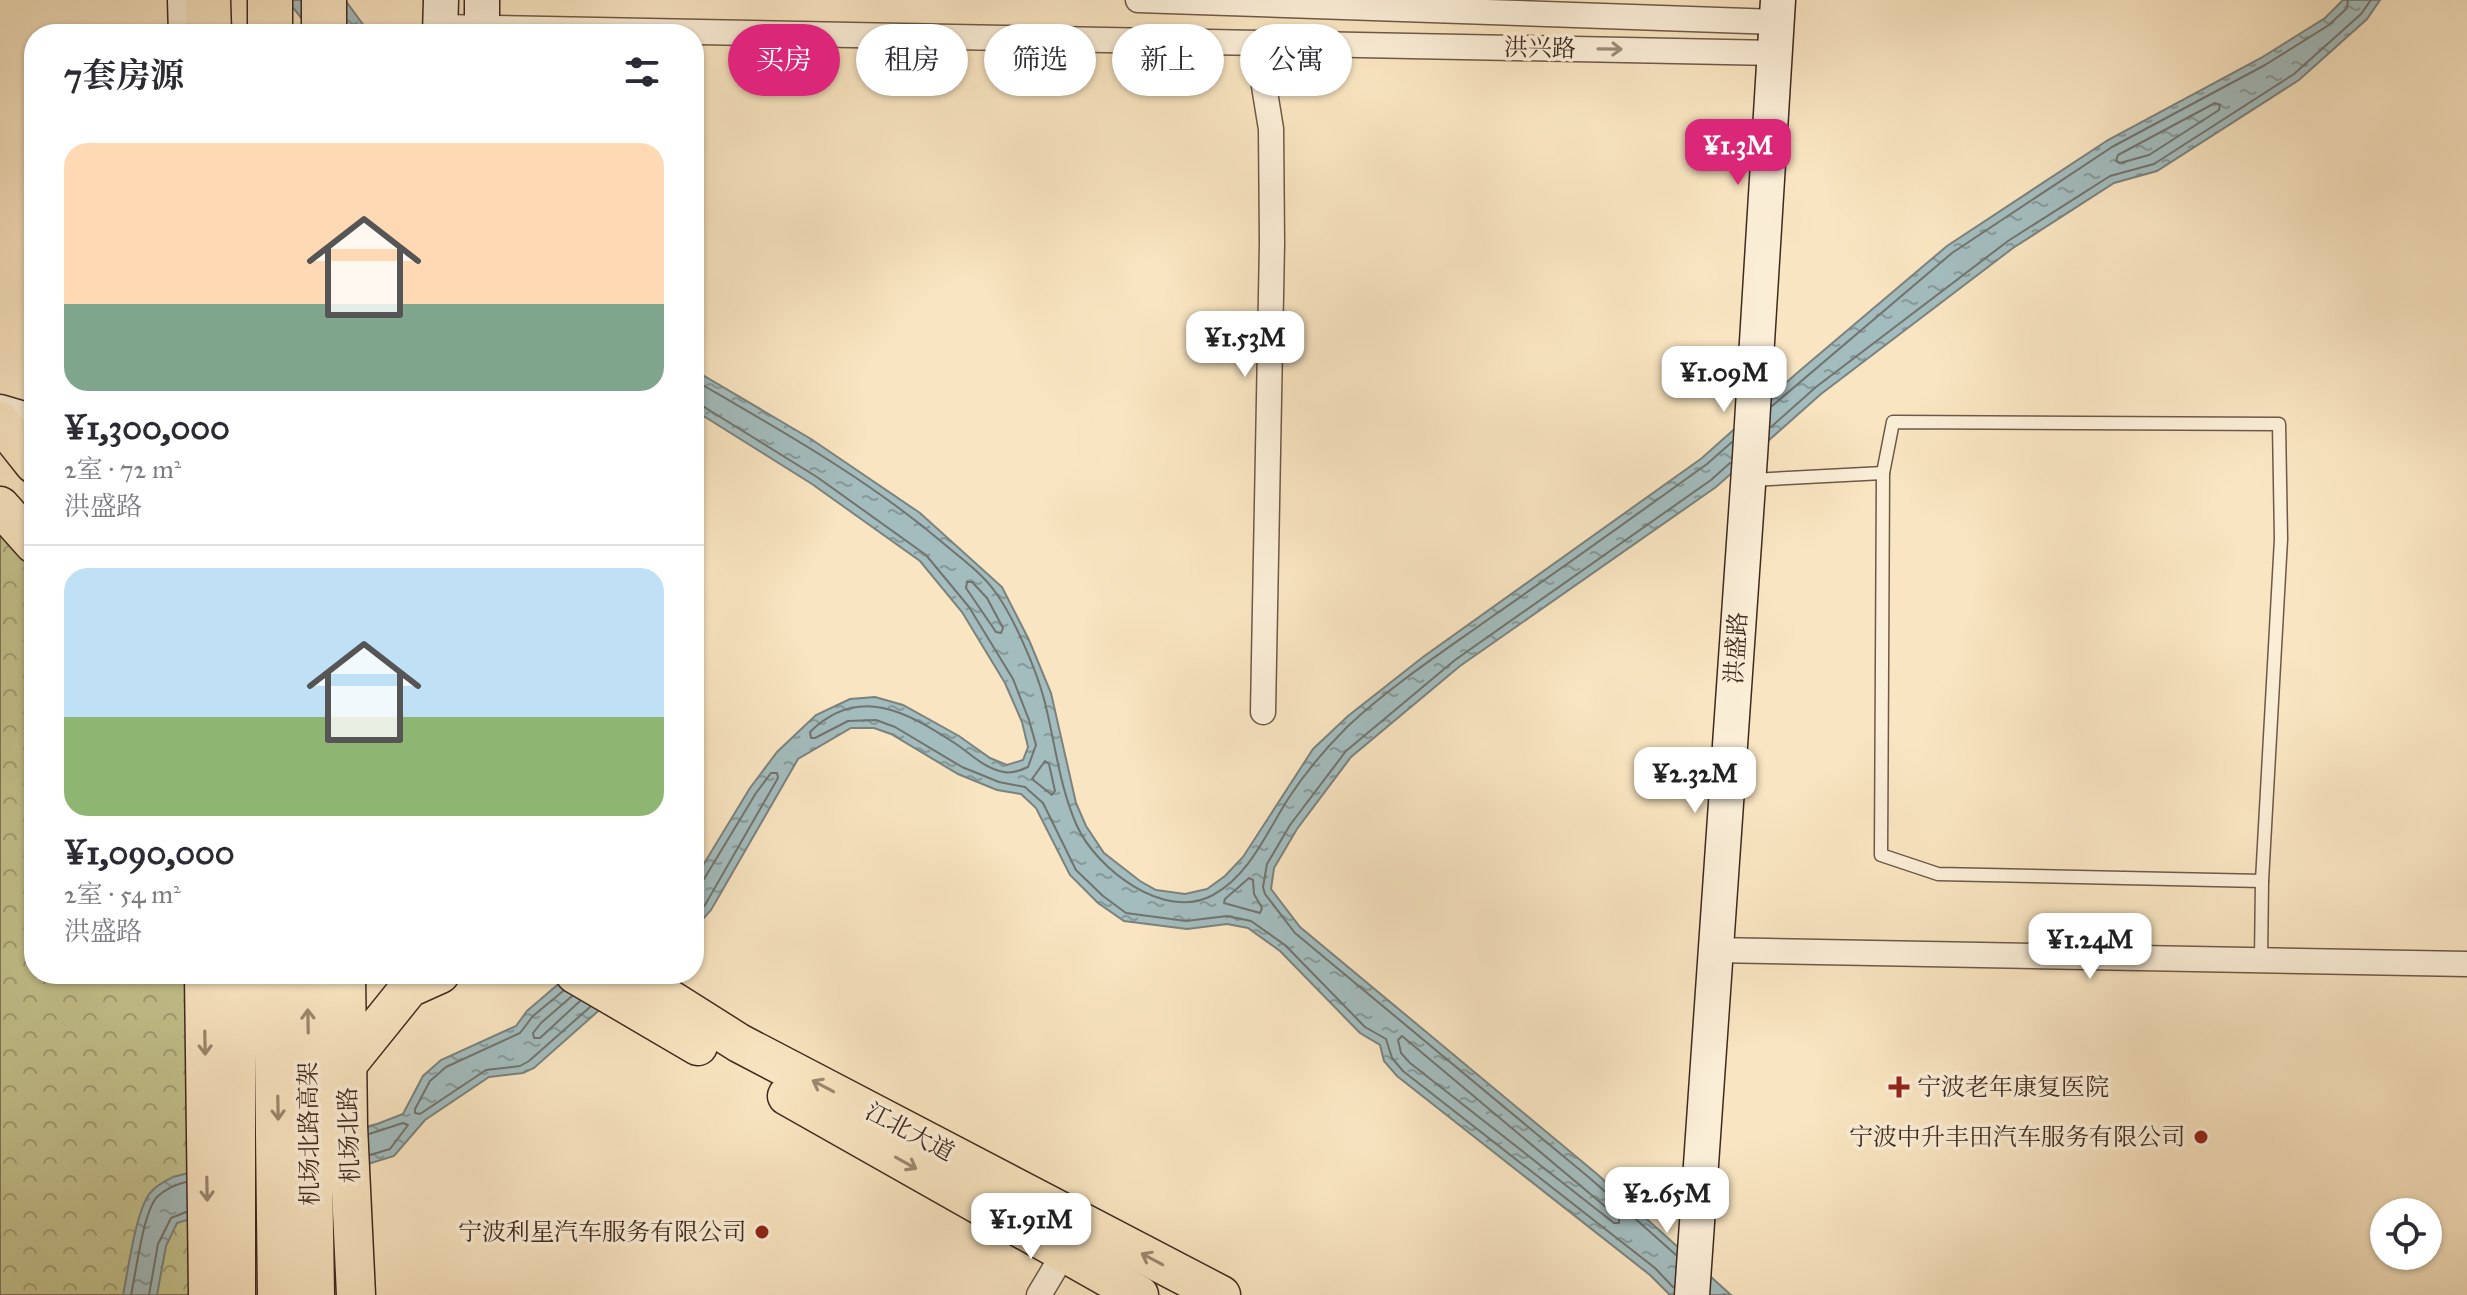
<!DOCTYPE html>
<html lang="zh">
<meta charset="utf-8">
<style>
body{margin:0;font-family:"IM FELL Great Primer","Noto Serif SC",serif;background:#f7f7f7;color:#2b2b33;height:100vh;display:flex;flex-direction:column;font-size:30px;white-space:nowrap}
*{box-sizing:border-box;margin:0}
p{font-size:26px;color:#7c7c81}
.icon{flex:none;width:44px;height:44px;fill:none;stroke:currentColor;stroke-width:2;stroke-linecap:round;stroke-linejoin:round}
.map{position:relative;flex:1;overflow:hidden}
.sheet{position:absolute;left:24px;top:24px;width:680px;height:960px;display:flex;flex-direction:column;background:#fff;border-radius:32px;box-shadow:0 2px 6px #0004}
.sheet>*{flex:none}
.top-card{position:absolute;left:728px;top:24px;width:760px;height:72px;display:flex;gap:16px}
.fabs{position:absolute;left:2370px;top:1198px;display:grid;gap:16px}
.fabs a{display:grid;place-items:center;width:72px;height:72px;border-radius:50%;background:#fff;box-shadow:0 2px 6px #0004;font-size:40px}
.price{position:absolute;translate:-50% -68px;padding:0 18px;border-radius:16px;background:#fff;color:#222;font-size:26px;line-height:52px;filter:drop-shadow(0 2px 4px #0008)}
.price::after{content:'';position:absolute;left:50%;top:48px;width:24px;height:18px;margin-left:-12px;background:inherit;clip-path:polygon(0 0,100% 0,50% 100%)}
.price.on{background:#db2777;color:#fff}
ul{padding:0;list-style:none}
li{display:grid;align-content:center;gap:16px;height:424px;padding:0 40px}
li+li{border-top:2px solid #e1e1e2}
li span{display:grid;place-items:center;height:248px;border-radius:24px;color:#555}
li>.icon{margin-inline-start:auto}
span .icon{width:144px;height:144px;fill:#fffc;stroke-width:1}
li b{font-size:34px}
h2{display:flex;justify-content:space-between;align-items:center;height:96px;padding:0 40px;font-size:34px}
.pill{padding:0 28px;border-radius:36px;background:#fff;box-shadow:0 2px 6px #0004;font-size:28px;line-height:72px}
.pill.on{background:#db2777;color:#fff}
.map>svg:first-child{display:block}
.park{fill:url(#park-crowns);stroke:#827657;stroke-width:2}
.water{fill:url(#water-ripples);stroke:#7b827e;stroke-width:2}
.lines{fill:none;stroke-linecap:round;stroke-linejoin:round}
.shore{stroke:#71736e;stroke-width:2}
.lane-casing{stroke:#6e5948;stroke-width:15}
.street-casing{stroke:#6e5948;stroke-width:27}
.secondary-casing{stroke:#3f2a20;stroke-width:37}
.primary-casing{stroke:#3f2a20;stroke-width:41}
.highway-casing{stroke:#3f2a20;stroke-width:47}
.lane{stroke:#fbeed7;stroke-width:12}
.street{stroke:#fbeed7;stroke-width:24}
.secondary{stroke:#fbeed7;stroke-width:34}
.primary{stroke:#f9e5c1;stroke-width:38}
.highway{stroke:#f9e5c1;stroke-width:44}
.oneway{stroke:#9d8c7c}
.oneway2{stroke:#9c8870}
.poi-dot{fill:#8f2418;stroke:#fbeed7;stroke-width:3}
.labels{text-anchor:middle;stroke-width:7;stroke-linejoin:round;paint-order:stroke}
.street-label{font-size:24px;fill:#3f2a20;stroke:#fbeed7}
.poi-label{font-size:24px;fill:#3f2a20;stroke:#fbeed7;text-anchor:end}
</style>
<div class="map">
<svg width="2467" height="1295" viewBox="0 0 2467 1295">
<defs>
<pattern id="park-crowns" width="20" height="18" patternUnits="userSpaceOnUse" patternTransform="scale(2)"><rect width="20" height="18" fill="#c4c38e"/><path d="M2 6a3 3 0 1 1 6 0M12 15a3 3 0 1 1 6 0" fill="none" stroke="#a19f74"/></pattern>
<pattern id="water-ripples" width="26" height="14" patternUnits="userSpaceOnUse" patternTransform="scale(2)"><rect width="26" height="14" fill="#a3bcbd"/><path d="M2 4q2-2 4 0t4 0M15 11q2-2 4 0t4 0" fill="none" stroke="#869999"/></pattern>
</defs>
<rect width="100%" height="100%" fill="#f9e5c1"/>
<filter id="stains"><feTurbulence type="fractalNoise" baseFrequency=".0025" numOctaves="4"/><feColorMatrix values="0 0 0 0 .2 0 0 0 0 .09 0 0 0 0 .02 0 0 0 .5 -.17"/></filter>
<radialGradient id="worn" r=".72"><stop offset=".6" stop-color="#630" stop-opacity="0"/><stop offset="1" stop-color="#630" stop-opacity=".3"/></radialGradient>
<!-- park -->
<path class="park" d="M0 526 34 568V974H188L193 1295H0Z"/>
<!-- water -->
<g class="water">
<path d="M287 0H345L370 34H314Z"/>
<path d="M2343 0H2380L2367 19 2299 80 2157 171 2114 183 2013 248 1821 394 1716 487 1460 666 1351 757 1297 829 1274 868 1271 889 1300 927 1597 1174 1731 1295H1670L1650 1275 1397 1076 1384 1061 1380 1045 1360 1033 1280 951 1248 928 1227 924 1187 929 1124 921 1098 903 1070 875 1036 808 1021 794 997 790 958 774 891 734 874 728H851L798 759 711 910 694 929V880L750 788 777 752 816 715 850 699 875 697 903 705 959 736 990 758 1007 765 1023 760 1028 747 1022 722 1005 683 962 612 920 561 812 484 694 410V370L811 439 920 513 1002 587 1029 640 1051 693 1076 803 1086 826 1104 853 1140 881 1156 890 1185 894 1207 889 1225 876 1243 857 1313 749 1348 716 1423 657 1702 458 1797 373 1947 246 2108 140 2261 58 2325 18Z"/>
<path d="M570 974H640L534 1068 523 1073 489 1077 425 1120 394 1156 177 1223 166 1246 157 1295H123C128 1272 136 1206 152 1191 157 1185 166 1181 173 1177L377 1124 403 1114 423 1076 441 1060 516 1026 527 1011Z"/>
</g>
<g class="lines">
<!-- shore -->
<g class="shore">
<path d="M2215 103 2220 105 2219 110 2149 155 2120 163 2116 161 2118 155Z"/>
<path d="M694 380C780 430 868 479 943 543 961 558 983 574 996 593 1014 618 1036 669 1044 699 1055 741 1059 786 1077 826 1096 868 1164 922 1213 895 1249 876 1267 832 1288 799 1306 771 1325 749 1348 726 1392 685 1444 651 1493 616 1565 566 1636 515 1707 464L1732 442"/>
<path d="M694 404 701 405 817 477 926 555 969 607 1013 679 1029 720 1036 745 1028 767C1021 770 1012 774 1004 772 985 769 971 754 956 744 907 712 859 684 810 732L811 738H815L848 721 876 720 895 727 962 767 999 782 1025 787 1043 803 1076 870 1103 896 1126 913 1186 921 1227 916 1251 921 1285 945 1365 1027 1386 1039 1392 1058 1403 1071 1655 1268 1673 1287"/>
<path d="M1772 406 1952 253 2112 147 2265 65 2329 25 2347 8 2348 0"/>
<path d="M1771 427 1816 387 2008 241 2110 176 2154 164 2294 74 2361 14 2371 0"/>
<path d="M967 582H972L987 598 1003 628 1001 633 996 632 966 588Z"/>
<path d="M1045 761 1049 764 1055 791 1052 795 1032 779Z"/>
<path d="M1249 878 1253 880 1254 894 1262 908 1260 913 1224 903 1225 899Z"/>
<path d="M694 883 704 879 756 793 771 773H777L778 778 705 905 694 915"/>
<path d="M563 991 533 1016 520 1033 446 1067 430 1081 415 1109V1113L420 1114 486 1070 520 1066 529 1061 590 1007"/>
<path d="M572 996 541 1023 533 1033 534 1038H540L580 1001"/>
<path d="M1402 1036 1619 1218V1223H1614L1410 1063 1401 1053 1398 1040Z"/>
<path d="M369 1134 403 1123 408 1125 390 1149 370 1155"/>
<path d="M1676 1255 1592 1180 1295 933 1265 894 1263 887 1267 864 1290 825 1346 751 1455 660 1711 480 1730 463"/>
<path d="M131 1295C136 1273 143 1212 157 1197 164 1190 176 1184 186 1182"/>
<path d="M149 1295 158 1244 171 1218 186 1212"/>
</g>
<defs>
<g id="lane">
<path d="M1893 422 2279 424 2281 539 2262 881 1938 874 1881 855 1883 473Z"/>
<path d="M1752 480 1883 473"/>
<path d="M2261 960 2262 881"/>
</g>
<g id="street">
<path d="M1138 0 1777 22"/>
<path d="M440 27 1776 53"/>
<path d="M1257 43 1271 129 1272 243 1263 712"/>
<path d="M1714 950 2467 964"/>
<path d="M1039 1295 1064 1253"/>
</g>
<g id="secondary">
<path d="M185 0 186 34"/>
<path d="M440 34 441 0"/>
<path d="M482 34V0"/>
<path d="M0 412 34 422"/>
<path d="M1692 1295 1750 456 1778 0"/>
</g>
<g id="primary">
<path d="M0 421 34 464"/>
<path d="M0 506 34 544"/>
<path d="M204 974 208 1295"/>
<path d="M236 974V1295"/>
<path d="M346 974 348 1126 356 1295"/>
<path d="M575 974 698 1046"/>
<path d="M630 974 739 1043 1221 1295"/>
<path d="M347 1065 409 988 440 974"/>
<path d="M787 1096 1139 1295"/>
</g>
<g id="highway">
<path d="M208 0 209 34"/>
<path d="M324 0V34"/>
<path d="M270 34V0"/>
<path d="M276 974 280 1295"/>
<path d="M307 974 312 1295"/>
</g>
</defs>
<!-- lane casing -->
<use href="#lane" class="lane-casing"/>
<!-- street casing -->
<use href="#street" class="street-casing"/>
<!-- secondary casing -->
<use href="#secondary" class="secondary-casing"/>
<!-- primary casing -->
<use href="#primary" class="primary-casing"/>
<!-- highway casing -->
<use href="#highway" class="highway-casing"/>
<!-- lane -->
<use href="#lane" class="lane"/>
<!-- street -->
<use href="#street" class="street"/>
<!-- secondary -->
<use href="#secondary" class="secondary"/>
<!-- primary -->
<use href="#primary" class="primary"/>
<!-- highway -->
<use href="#highway" class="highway"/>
</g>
<!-- one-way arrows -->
<defs><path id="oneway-shaft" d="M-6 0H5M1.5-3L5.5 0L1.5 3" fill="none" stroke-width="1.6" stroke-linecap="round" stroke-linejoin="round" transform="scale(2)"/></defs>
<use class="oneway" href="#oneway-shaft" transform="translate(1610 49) rotate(1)"/>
<g class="oneway2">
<use href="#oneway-shaft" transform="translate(308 1021) rotate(-91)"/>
<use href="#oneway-shaft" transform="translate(205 1043) rotate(89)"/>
<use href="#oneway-shaft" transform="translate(823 1086) rotate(-152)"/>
<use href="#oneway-shaft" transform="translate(278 1108) rotate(89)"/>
<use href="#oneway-shaft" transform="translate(906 1163) rotate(29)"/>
<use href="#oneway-shaft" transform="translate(207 1189) rotate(89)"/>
<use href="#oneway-shaft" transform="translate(1152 1259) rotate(-152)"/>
</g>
<!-- markers -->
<g class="poi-dot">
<path d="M1895 1075h8v8h8v8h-8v8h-8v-8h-8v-8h8z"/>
<circle cx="2201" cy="1137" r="8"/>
<circle cx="762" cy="1232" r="8"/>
</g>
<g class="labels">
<!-- street labels -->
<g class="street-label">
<text transform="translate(1540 48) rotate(1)" y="8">洪兴路</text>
<text transform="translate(1736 648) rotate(-86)" y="8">洪盛路</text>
<text transform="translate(910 1132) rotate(28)" y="8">江北大道</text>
<text transform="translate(309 1134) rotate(-91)" y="8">机场北路高架</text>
<text transform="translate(349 1135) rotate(-92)" y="8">机场北路</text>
</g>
<!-- poi labels -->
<g class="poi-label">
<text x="1917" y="1095" text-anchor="start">宁波老年康复医院</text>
<text x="2185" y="1145">宁波中升丰田汽车服务有限公司</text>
<text x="746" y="1240">宁波利星汽车服务有限公司</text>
</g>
</g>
<rect width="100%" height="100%" filter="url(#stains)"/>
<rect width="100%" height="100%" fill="url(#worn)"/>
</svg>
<div class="fabs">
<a><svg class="icon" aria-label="locate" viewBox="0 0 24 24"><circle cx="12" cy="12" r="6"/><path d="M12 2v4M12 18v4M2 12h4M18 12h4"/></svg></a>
</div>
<b class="price on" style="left:1738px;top:187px">¥1.3M</b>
<b class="price" style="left:1245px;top:379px">¥1.53M</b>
<b class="price" style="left:1724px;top:414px">¥1.09M</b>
<b class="price" style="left:1695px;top:815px">¥2.32M</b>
<b class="price" style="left:2090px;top:981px">¥1.24M</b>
<b class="price" style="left:1667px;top:1235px">¥2.65M</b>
<b class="price" style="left:1031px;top:1261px">¥1.91M</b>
<div class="top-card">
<a class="pill on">买房</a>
<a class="pill">租房</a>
<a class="pill">筛选</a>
<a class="pill">新上</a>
<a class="pill">公寓</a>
</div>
<section class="sheet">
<h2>7套房源<svg class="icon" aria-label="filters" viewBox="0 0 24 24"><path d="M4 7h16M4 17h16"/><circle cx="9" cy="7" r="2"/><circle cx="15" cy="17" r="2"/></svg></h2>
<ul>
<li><span style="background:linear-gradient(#ffd9b3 65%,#7fa58c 0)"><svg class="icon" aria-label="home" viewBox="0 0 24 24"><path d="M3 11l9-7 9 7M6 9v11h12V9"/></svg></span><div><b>¥1,300,000</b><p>2室 · 72 m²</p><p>洪盛路</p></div></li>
<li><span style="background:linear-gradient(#bfe0f5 60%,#8fb573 0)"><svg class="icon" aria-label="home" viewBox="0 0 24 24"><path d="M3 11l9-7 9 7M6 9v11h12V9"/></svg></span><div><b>¥1,090,000</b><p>2室 · 54 m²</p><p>洪盛路</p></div></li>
</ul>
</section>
</div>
